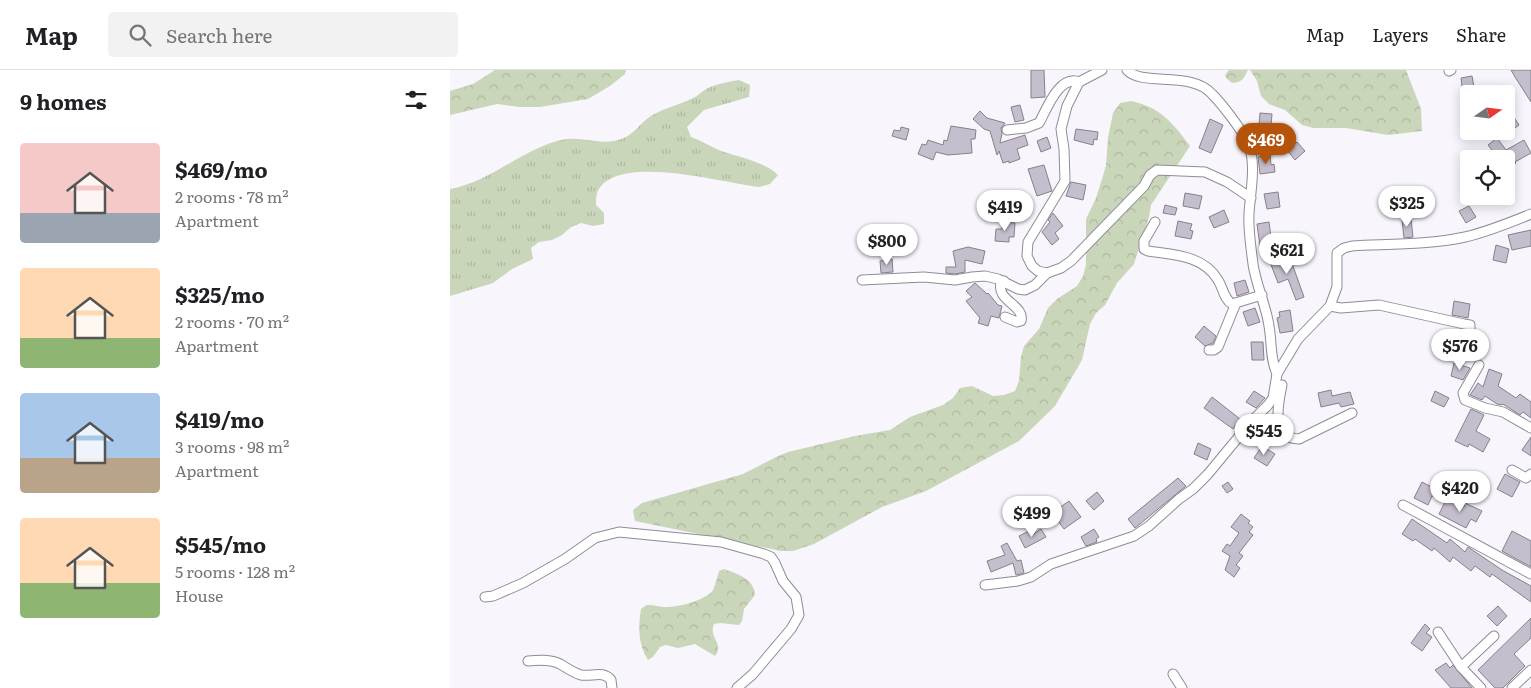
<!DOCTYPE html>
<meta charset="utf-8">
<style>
body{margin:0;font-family:Literata,serif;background:#f2f2f2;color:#202124;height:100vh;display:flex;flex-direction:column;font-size:19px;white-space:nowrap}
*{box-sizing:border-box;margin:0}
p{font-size:16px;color:#757577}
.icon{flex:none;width:28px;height:28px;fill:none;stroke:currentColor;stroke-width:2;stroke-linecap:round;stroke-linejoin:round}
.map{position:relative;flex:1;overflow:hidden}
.side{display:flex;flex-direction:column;background:#fff;width:450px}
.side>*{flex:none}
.needle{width:32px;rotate:76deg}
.tools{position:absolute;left:1010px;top:15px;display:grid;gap:10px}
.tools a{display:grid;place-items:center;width:55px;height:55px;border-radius:5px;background:#fff;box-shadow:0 2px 12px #0003;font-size:25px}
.price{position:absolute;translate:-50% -42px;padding:0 11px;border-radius:18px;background:#fff;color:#222;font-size:16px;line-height:32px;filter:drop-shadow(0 1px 2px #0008)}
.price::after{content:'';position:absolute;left:50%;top:30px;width:15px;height:11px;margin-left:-8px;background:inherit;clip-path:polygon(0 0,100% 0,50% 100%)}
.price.on{background:#b45309;color:#fff}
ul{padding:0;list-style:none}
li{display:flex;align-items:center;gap:15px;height:125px;padding:0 20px}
li span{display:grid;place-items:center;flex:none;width:140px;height:100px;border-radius:5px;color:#555}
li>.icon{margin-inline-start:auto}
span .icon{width:60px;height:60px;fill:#fffc;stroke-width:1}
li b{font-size:21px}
h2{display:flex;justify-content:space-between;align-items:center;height:60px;padding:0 20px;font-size:21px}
header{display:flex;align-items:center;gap:30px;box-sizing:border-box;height:70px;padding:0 25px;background:#fff;border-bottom:1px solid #e0e0e0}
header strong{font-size:24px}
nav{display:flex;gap:28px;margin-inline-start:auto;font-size:18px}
.search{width:350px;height:45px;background:#f2f2f2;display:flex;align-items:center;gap:12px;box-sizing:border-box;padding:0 18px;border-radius:5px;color:#757577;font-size:19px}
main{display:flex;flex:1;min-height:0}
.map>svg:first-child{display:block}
.grass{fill:url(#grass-tufts)}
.forest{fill:url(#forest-crowns)}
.building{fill:#c5bfcd;stroke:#85808c}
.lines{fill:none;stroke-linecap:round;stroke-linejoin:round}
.minor-casing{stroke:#908b97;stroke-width:11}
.path{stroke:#9b999f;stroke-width:1;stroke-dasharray:5 2.5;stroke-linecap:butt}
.minor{stroke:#fff;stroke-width:9}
</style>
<header>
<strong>Map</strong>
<div class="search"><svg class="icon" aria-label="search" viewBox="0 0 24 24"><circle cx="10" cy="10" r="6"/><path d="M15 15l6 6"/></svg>Search here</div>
<nav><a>Map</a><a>Layers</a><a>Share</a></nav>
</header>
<main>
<section class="side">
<h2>9 homes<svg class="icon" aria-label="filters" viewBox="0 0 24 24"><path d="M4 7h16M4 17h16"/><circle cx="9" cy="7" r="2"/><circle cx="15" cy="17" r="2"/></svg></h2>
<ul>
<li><span style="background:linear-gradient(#f6c9c9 70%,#9aa5b1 0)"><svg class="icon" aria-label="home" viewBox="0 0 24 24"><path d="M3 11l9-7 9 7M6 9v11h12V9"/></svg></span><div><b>$469/mo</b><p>2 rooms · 78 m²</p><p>Apartment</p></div></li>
<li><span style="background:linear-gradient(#ffd9b3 70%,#8fb573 0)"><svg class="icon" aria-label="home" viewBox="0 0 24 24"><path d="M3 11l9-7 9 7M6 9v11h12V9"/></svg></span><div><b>$325/mo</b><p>2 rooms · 70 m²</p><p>Apartment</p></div></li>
<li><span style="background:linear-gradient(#a9c7e8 65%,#b9a48a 0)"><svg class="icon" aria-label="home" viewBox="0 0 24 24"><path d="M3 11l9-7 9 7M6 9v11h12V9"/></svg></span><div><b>$419/mo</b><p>3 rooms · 98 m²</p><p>Apartment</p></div></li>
<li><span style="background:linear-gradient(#ffd9b3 65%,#8fb573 0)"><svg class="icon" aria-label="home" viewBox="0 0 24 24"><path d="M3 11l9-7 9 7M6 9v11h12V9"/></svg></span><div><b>$545/mo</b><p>5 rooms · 128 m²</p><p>House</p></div></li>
</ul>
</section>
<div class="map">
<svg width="1081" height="618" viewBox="0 0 1081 618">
<defs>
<pattern id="grass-tufts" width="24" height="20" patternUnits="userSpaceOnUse" patternTransform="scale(1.25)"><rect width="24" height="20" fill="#cad6b9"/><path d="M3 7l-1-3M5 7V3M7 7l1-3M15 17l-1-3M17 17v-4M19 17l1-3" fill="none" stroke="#aeb8a0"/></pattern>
<pattern id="forest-crowns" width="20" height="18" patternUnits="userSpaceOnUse" patternTransform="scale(1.25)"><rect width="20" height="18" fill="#cad6b9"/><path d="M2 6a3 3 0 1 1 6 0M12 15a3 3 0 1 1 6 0" fill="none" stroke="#aeb8a0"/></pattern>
</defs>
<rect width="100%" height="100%" fill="#f8f5fd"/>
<!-- grass -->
<path class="grass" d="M289 10 300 15 299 27 254 40 237 57 241 67C253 71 262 78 274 82 293 88 314 92 328 105L320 114 309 117C276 114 164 81 147 123 146 126 146 132 146 135L154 143V154L143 156 131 153 121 157 112 165 102 170 89 172 81 178 83 189 62 199 43 213 0 226V119C39 112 69 82 107 71 131 64 150 77 171 69 184 65 190 53 201 46 214 38 229 35 243 28 248 26 251 22 256 19 266 14 277 12 289 10Z"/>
<!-- forest -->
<g class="forest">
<path d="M45 0H176L175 4 160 16 138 29 90 37H70L47 34 0 45V21L23 14Z"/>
<path d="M779 0H798C793 9 793 12 782 13L776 8 775 5Z"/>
<path d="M800 0H956L971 39 972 61 938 65 896 58H863L852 55 835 40 819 34 811 26 807 11Z"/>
<path d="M681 31C710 37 723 53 740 76L701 135 699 147 684 194 667 213 655 235 646 243 640 254 632 290 605 336 569 371 476 421 432 437 364 474 343 481H331L185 451 183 440 192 433 293 404 326 387 338 382 405 366 440 360 460 347 493 335 503 328 510 318 522 316 543 326 554 325 565 321 569 311 571 287 574 276 589 259 598 238 607 229 627 216 633 206 636 195V149L646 128 653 106 656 95 658 68 663 43 670 33Z"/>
<path d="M274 499C287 504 304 508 305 525L294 539 292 551 289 555 270 553 264 554C258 567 275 574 265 586L245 574 228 578 216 575 210 577 203 587 198 590C188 575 188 556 191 539 199 532 203 536 213 537 226 538 255 531 263 520 266 514 267 507 269 501Z"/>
</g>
<!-- building -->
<g class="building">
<path d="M581 0H594L595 27 581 28Z"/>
<path d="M1061 0H1081V32L1065 7Z"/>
<path d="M1022 6 1025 22 1013 24 1011 8Z"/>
<path d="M570 35 574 50 565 52 561 37Z"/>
<path d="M530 41 537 48 555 53 551 58 552 64 550 73 575 65 578 75 567 79 570 89 559 93V91L553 93 549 81 547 85 540 61 534 59 523 49Z"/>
<path d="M810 43 822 44 821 56 809 55Z"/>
<path d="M1061 43 1069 55 1062 60 1056 51V46Z"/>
<path d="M760 49 773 55 761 83 749 78Z"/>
<path d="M501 56 526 60 525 69H521L522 83 498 85 486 82 483 90 468 84 472 74 476 75 478 70 493 75 494 70 497 71Z"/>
<path d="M451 57 459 59 456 70 442 66 444 60 450 61Z"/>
<path d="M626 59 648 62 647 70 644 69 643 75 624 70Z"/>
<path d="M597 67 601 78 591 82 587 71Z"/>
<path d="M1047 68 1056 80 1074 70 1081 83 1065 92 1066 93 1056 101V89H1049L1038 75Z"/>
<path d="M847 72 855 81 845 90 837 80Z"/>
<path d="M820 85 821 95 824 94 825 102 810 104 808 87Z"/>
<path d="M594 95 602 121 587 126 578 99Z"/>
<path d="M621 112 636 115 633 130 616 126Z"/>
<path d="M828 122 830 137 817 139 814 124Z"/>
<path d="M735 123 752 126 749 139 733 136Z"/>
<path d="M968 123 970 131 951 136 949 128Z"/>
<path d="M715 135 727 138 725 145 713 143Z"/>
<path d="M1019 136 1026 147 1016 153 1009 141Z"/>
<path d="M774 140 779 152 764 158 759 147Z"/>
<path d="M603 143 613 156 605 163 609 169 602 175 592 162 600 152 598 150Z"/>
<path d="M961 149 963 167 954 168 952 150Z"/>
<path d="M728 151 742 154 740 160 743 161 741 169 725 166Z"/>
<path d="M552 152 565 153 564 167H559V172L545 171 546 159H552Z"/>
<path d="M819 152 822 174 810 176 807 154Z"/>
<path d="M1081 160V176L1062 180 1058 165Z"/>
<path d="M1046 175 1059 179 1056 193 1043 190Z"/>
<path d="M518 177 535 181 532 194 515 190V202L505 204 496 203V197H506L503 181Z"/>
<path d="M839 185 854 227 846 230 838 209 828 213 820 192Z"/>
<path d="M442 189 443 202 431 203 430 191Z"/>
<path d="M795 210 799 222 787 226 784 213Z"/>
<path d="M525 213 537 224 538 223 548 235 552 236 549 248 541 246 538 256 528 253 530 248 516 231 522 227 516 221Z"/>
<path d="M1004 231 1020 234 1018 248 1002 245Z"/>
<path d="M805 238 810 252 798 256 793 242Z"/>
<path d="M840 240 843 261 830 263 827 248 830 247 829 242Z"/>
<path d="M754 256 766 266 763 273 755 276 745 267Z"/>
<path d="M996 261 1009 265 1004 281 991 278Z"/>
<path d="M1024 270 1037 275 1032 286 1020 280Z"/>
<path d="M801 272H813L814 290H802Z"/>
<path d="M1004 293 1020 298 1013 310 1001 306Z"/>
<path d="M1039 299 1052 304 1048 316 1066 328 1070 324 1081 332V348L1073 342 1070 345 1053 334 1052 335 1047 334 1035 326 1032 330 1020 325 1028 313 1033 317Z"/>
<path d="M881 320 882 326 900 322 904 334 891 337 889 333 871 337 868 323Z"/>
<path d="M804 321 815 328 806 338 796 332Z"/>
<path d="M985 321 999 328 994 337 981 331Z"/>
<path d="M762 327 790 349 783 359 754 338Z"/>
<path d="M1021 339 1034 345 1026 361 1040 369 1033 382 1019 374 1018 377 1005 371Z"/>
<path d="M1081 367V386L1072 380Z"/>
<path d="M748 373 761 379 757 390 744 384Z"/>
<path d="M812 376 825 384 817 396 804 388Z"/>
<path d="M1055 404 1070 412 1062 427 1047 419Z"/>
<path d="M728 408 736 416 685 458 678 449Z"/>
<path d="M778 412 783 419 777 423 772 416Z"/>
<path d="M972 412 989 421 985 427 982 426 978 435 964 428Z"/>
<path d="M647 422 654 431 644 440 636 431Z"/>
<path d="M997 428 1014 437 1015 433 1032 441 1026 452 1021 449 1016 458 989 444Z"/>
<path d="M619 431 631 447 614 459 602 443Z"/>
<path d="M791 444 800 451 798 453 803 457 799 462 803 465 789 483 793 486 786 495 790 498 784 507 775 500 780 486 772 481 777 474 780 476 789 463 781 457Z"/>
<path d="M962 449 997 473 1000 469 1015 482 1018 477 1052 500 1081 516V532L1042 504 1040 507 1025 496 1021 501 1003 487 1000 492 984 478 982 481 965 469 963 471 952 464Z"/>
<path d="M591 459 596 467 575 478 569 466 579 461 582 465Z"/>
<path d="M644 459 649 467 646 469 647 472 636 476 631 467Z"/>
<path d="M1062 461 1081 471V497L1052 481Z"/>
<path d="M557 473 567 491 571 490 574 503 566 505 563 493 541 502 537 491 555 485 551 476Z"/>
<path d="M1048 536 1057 546 1047 556 1037 546Z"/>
<path d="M1081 548V568L1064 584 1075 596 1053 618H1045L1028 600Z"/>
<path d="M975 554 980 559 976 563 982 567 972 581 961 573Z"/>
<path d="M996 593 1000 598 1003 595 1022 618H1001L985 600Z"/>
</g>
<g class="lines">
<defs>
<g id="minor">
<path d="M652 0 629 12 617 36 611 59 614 79 615 111 578 172 577 186 582 196 588 201 597 203 611 198 621 191 694 116 700 105 707 100 755 102 777 112 801 128"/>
<path d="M677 0C692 17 741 0 762 24 772 34 792 60 798 73 807 94 800 123 799 144 798 160 801 178 803 194 806 215 816 235 819 256 822 273 820 289 827 304"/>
<path d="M999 1 1001 0"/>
<path d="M557 60 576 58 589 53C596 41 609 4 629 12"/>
<path d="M705 152 694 171V179L698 181C724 185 753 185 768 210 773 218 774 229 782 234L812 225"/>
<path d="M412 210 474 207 505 210 522 207 535 206 548 209 568 219 575 220 585 215 597 203"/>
<path d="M554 211 551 213C546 231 575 235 571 251L567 252 555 247"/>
<path d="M880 236 891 238 929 235 1014 254 1020 255V260L1012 277"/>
<path d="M759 280H764L768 277 786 233"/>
<path d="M1029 295 1013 323 1015 330 1035 338 1053 342 1081 358"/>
<path d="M832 315C828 334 820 368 849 369L902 343"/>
<path d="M1062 400 1076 408 1081 404"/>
<path d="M953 435 1081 504"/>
<path d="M535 515 568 511 581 507 601 494 684 466 699 456 729 429 743 419 758 404 801 352 818 335 823 328 827 304 848 269 880 236 887 217V183L894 178 902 176C939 174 978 175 1015 167 1037 162 1059 153 1081 144"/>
<path d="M35 527 43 526 73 513 115 489 145 468 169 462 271 472 314 484 321 487 325 493 333 511 346 527 349 545 341 559 303 604 287 618"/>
<path d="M988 562 1011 597 1031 618"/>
<path d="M78 591C88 590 100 589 110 594 117 598 122 602 131 605 142 607 153 600 161 610L162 618"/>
<path d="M1011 597 1044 566"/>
<path d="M723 604 732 618"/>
<path d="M1062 618 1081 600"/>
</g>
</defs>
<!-- minor casing -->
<use href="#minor" class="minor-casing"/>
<!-- path -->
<path class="path" d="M1080 618 1081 617"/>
<!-- minor -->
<use href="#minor" class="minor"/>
</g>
</svg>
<div class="tools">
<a><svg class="needle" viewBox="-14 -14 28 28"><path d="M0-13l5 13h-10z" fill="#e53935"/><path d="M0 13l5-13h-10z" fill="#757577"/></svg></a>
<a><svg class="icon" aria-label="locate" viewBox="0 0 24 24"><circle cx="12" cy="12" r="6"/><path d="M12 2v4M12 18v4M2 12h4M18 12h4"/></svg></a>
</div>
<b class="price on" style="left:816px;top:95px">$469</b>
<b class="price" style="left:957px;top:158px">$325</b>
<b class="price" style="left:555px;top:162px">$419</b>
<b class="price" style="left:437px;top:196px">$800</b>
<b class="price" style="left:837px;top:205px">$621</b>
<b class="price" style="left:1010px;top:301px">$576</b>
<b class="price" style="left:814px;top:386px">$545</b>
<b class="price" style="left:1010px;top:443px">$420</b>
<b class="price" style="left:582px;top:468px">$499</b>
</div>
</main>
